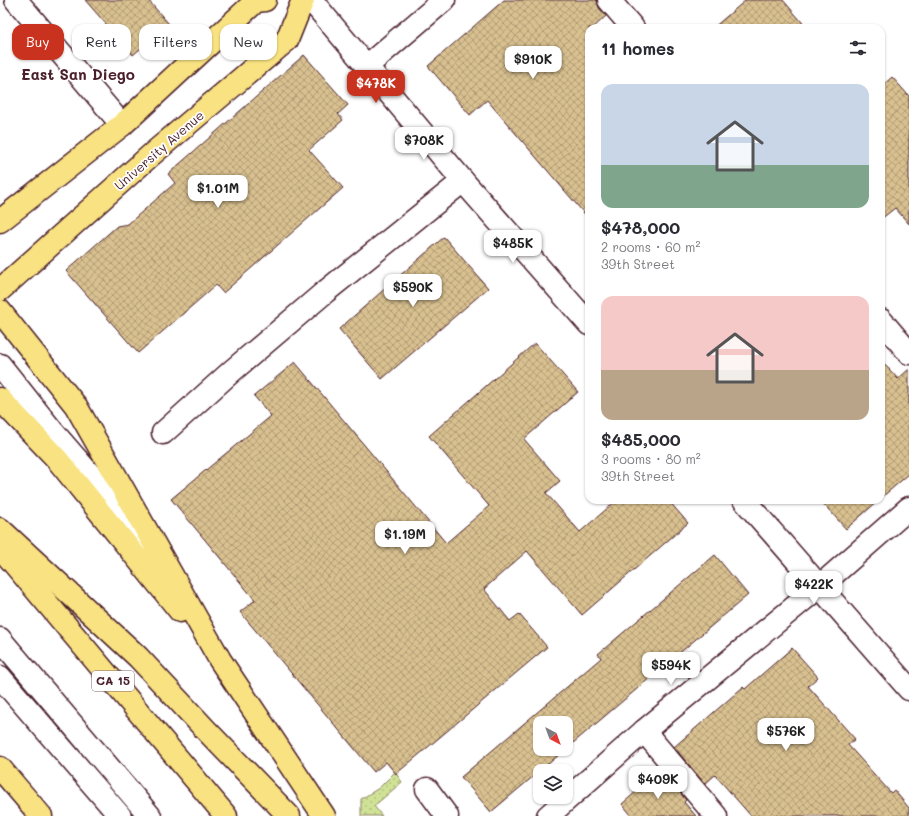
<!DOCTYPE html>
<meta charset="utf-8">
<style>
body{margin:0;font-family:Mali,sans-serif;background:#f2f2f3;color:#2b2b33;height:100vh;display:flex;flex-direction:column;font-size:15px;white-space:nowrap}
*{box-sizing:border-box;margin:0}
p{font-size:13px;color:#7c7c81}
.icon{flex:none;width:22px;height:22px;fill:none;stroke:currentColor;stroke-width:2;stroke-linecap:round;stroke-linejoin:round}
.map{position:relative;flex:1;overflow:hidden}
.sheet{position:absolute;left:585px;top:24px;width:300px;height:480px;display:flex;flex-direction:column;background:#fff;border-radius:12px;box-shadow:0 1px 3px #0004}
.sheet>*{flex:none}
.guide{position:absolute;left:12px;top:24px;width:380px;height:36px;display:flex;gap:8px}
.needle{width:26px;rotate:139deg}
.fabs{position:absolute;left:533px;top:716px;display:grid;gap:8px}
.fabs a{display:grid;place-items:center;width:40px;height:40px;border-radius:8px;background:#fff;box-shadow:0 1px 3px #0004;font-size:20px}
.price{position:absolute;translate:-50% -34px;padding:0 9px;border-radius:8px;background:#fff;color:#222;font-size:13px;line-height:26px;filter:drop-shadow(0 1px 2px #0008)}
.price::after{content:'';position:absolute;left:50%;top:24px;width:12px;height:9px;margin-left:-6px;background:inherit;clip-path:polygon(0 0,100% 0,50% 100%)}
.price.current{background:#c8321e;color:#fff}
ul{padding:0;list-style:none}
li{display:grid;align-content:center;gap:8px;height:212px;padding:0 16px}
li span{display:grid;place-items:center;height:124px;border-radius:12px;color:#555}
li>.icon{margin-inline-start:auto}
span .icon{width:72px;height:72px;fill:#fffc;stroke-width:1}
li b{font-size:17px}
h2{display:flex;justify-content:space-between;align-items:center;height:48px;padding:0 16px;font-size:17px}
.chip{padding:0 14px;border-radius:12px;background:#fff;box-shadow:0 1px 3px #0004;font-size:14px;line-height:36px}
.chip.current{background:#c8321e;color:#fff}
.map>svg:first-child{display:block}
.park{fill:url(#park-dots);stroke:#8c8060}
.building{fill:url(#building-cross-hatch);stroke:#4a1f2b}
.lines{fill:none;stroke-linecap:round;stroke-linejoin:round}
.minor-casing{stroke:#4a1f2b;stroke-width:25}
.major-casing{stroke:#4a1f2b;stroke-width:25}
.highway-casing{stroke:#4a1f2b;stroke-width:25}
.minor{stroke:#fff;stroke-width:22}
.major{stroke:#f8e281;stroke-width:22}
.highway{stroke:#f8e281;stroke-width:22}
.labels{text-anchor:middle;stroke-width:3.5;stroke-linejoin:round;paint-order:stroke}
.shield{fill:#fff;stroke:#80626b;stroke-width:1}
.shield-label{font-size:12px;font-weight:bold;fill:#4a1f2b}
.street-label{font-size:13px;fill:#4a1f2b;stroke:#fff}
.quarter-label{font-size:15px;font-weight:bold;fill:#4a1f2b;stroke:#fff}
</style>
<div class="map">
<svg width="909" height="816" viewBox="0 0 909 816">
<defs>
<pattern id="park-dots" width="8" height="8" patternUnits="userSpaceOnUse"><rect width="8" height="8" fill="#cfe296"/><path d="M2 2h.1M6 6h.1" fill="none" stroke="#b3c181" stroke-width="1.8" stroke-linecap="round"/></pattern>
<pattern id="building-cross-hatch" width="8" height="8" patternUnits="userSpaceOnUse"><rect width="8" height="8" fill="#d8c08f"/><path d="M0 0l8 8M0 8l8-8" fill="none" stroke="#b19b75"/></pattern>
</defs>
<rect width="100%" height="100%" fill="#fff"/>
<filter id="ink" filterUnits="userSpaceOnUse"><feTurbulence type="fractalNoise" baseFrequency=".025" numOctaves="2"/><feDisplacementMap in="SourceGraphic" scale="8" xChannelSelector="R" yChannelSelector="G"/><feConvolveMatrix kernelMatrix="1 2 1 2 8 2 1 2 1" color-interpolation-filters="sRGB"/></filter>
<g filter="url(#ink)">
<!-- park -->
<path class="park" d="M395 772 402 782 374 806 382 816H361V799L379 788Z"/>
<!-- building -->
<g class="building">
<path d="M85 0H148L169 24 133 55Z"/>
<path d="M504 0H597L599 8 606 16 593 28H589V219L487 100 470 115 428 66Z"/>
<path d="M746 0H783L807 28H713Z"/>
<path d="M304 55 348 105 338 114 343 120 309 150 343 188 223 293 216 285 138 353 66 271 117 226 128 224 175 183 168 174Z"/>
<path d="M892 77 909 96V224L895 208 881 219V87Z"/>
<path d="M444 237 488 288 382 379 339 329Z"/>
<path d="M535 343 578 392 524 439 560 481 546 493 580 532 617 500H668L688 523 582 615 527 551 484 589 510 621 519 614 547 647 396 774 386 762 374 772 240 612 255 600 171 499 271 416 254 396 295 362 446 543 489 506 429 436Z"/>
<path d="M881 360 898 379 909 369V474L881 498Z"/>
<path d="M820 500H879L846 529Z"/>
<path d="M715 555 748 595 566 749V723H540V749H566L491 812 461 777 601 658 598 654Z"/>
<path d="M792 648 818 677 808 686 855 739 848 745 891 793 894 790 909 808V816H751L715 775 705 784 674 747 743 687 745 689Z"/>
<path d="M661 770 686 800 684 802 696 816H632L622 804Z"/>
</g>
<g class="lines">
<defs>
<g id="minor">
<path d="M16 0 122 125"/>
<path d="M311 0 463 181 589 324"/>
<path d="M609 0 633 28"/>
<path d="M367 66 444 0"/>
<path d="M881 320 909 353"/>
<path d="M0 365 54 433 106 493 153 557"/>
<path d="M163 433 232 371 325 292 463 181"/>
<path d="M744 500 909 689"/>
<path d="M0 639 150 816"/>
<path d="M0 677 120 816"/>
<path d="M644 731 716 816"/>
<path d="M427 789 447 816"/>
<path d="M548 816 644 731 820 586 909 508"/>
</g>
<g id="major">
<path d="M0 221 122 125 256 1 265 0"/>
<path d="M0 290 151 155 287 40 303 0"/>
</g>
<g id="highway">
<path d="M0 311 76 406 220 660 324 816"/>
<path d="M0 399 56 458 180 611"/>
<path d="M0 529 138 657 206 730 289 816"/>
<path d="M0 547 226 816"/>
<path d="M0 768 41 816"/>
</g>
</defs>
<!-- minor casing -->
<use href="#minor" class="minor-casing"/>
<!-- major casing -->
<use href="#major" class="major-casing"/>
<!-- highway casing -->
<use href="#highway" class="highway-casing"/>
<!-- minor -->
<use href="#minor" class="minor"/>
<!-- major -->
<use href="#major" class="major"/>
<!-- highway -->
<use href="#highway" class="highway"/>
</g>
</g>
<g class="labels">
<!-- shield labels -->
<rect class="shield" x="92" y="671" width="42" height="20" rx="3"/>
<g class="shield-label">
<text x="113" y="685">CA 15</text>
</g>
<!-- street labels -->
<g class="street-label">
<text transform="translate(159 150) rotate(-41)" y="5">University Avenue</text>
</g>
<!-- quarter labels -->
<g class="quarter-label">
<text x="78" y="80">East San Diego</text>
</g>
</g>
</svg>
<div class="fabs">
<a><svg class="needle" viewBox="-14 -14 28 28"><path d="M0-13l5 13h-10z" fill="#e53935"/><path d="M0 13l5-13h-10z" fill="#7c7c81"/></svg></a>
<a><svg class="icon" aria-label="layers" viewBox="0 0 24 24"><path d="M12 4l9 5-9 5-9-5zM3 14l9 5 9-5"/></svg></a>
</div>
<b class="price" style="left:533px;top:80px">$910K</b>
<b class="price current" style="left:376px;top:104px">$478K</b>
<b class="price" style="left:424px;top:161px">$708K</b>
<b class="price" style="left:218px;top:209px">$1.01M</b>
<b class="price" style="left:513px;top:264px">$485K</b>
<b class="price" style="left:413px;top:308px">$590K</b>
<b class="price" style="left:405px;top:555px">$1.19M</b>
<b class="price" style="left:814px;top:605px">$422K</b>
<b class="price" style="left:671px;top:686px">$594K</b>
<b class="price" style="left:786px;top:752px">$576K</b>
<b class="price" style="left:658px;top:800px">$409K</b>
<div class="guide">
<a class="chip current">Buy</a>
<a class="chip">Rent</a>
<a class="chip">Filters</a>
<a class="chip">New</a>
</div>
<section class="sheet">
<h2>11 homes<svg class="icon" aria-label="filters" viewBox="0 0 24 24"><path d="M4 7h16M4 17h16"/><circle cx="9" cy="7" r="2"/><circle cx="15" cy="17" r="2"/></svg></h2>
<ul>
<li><span style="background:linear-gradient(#c9d6e8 65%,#7fa58c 0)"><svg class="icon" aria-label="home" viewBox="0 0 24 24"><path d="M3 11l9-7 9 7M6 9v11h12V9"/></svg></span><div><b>$478,000</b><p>2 rooms · 60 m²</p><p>39th Street</p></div></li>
<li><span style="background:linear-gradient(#f6c9c9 60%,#b9a48a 0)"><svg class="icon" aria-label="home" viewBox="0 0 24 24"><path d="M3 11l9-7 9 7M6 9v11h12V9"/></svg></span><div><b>$485,000</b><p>3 rooms · 80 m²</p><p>39th Street</p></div></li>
</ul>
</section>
</div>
